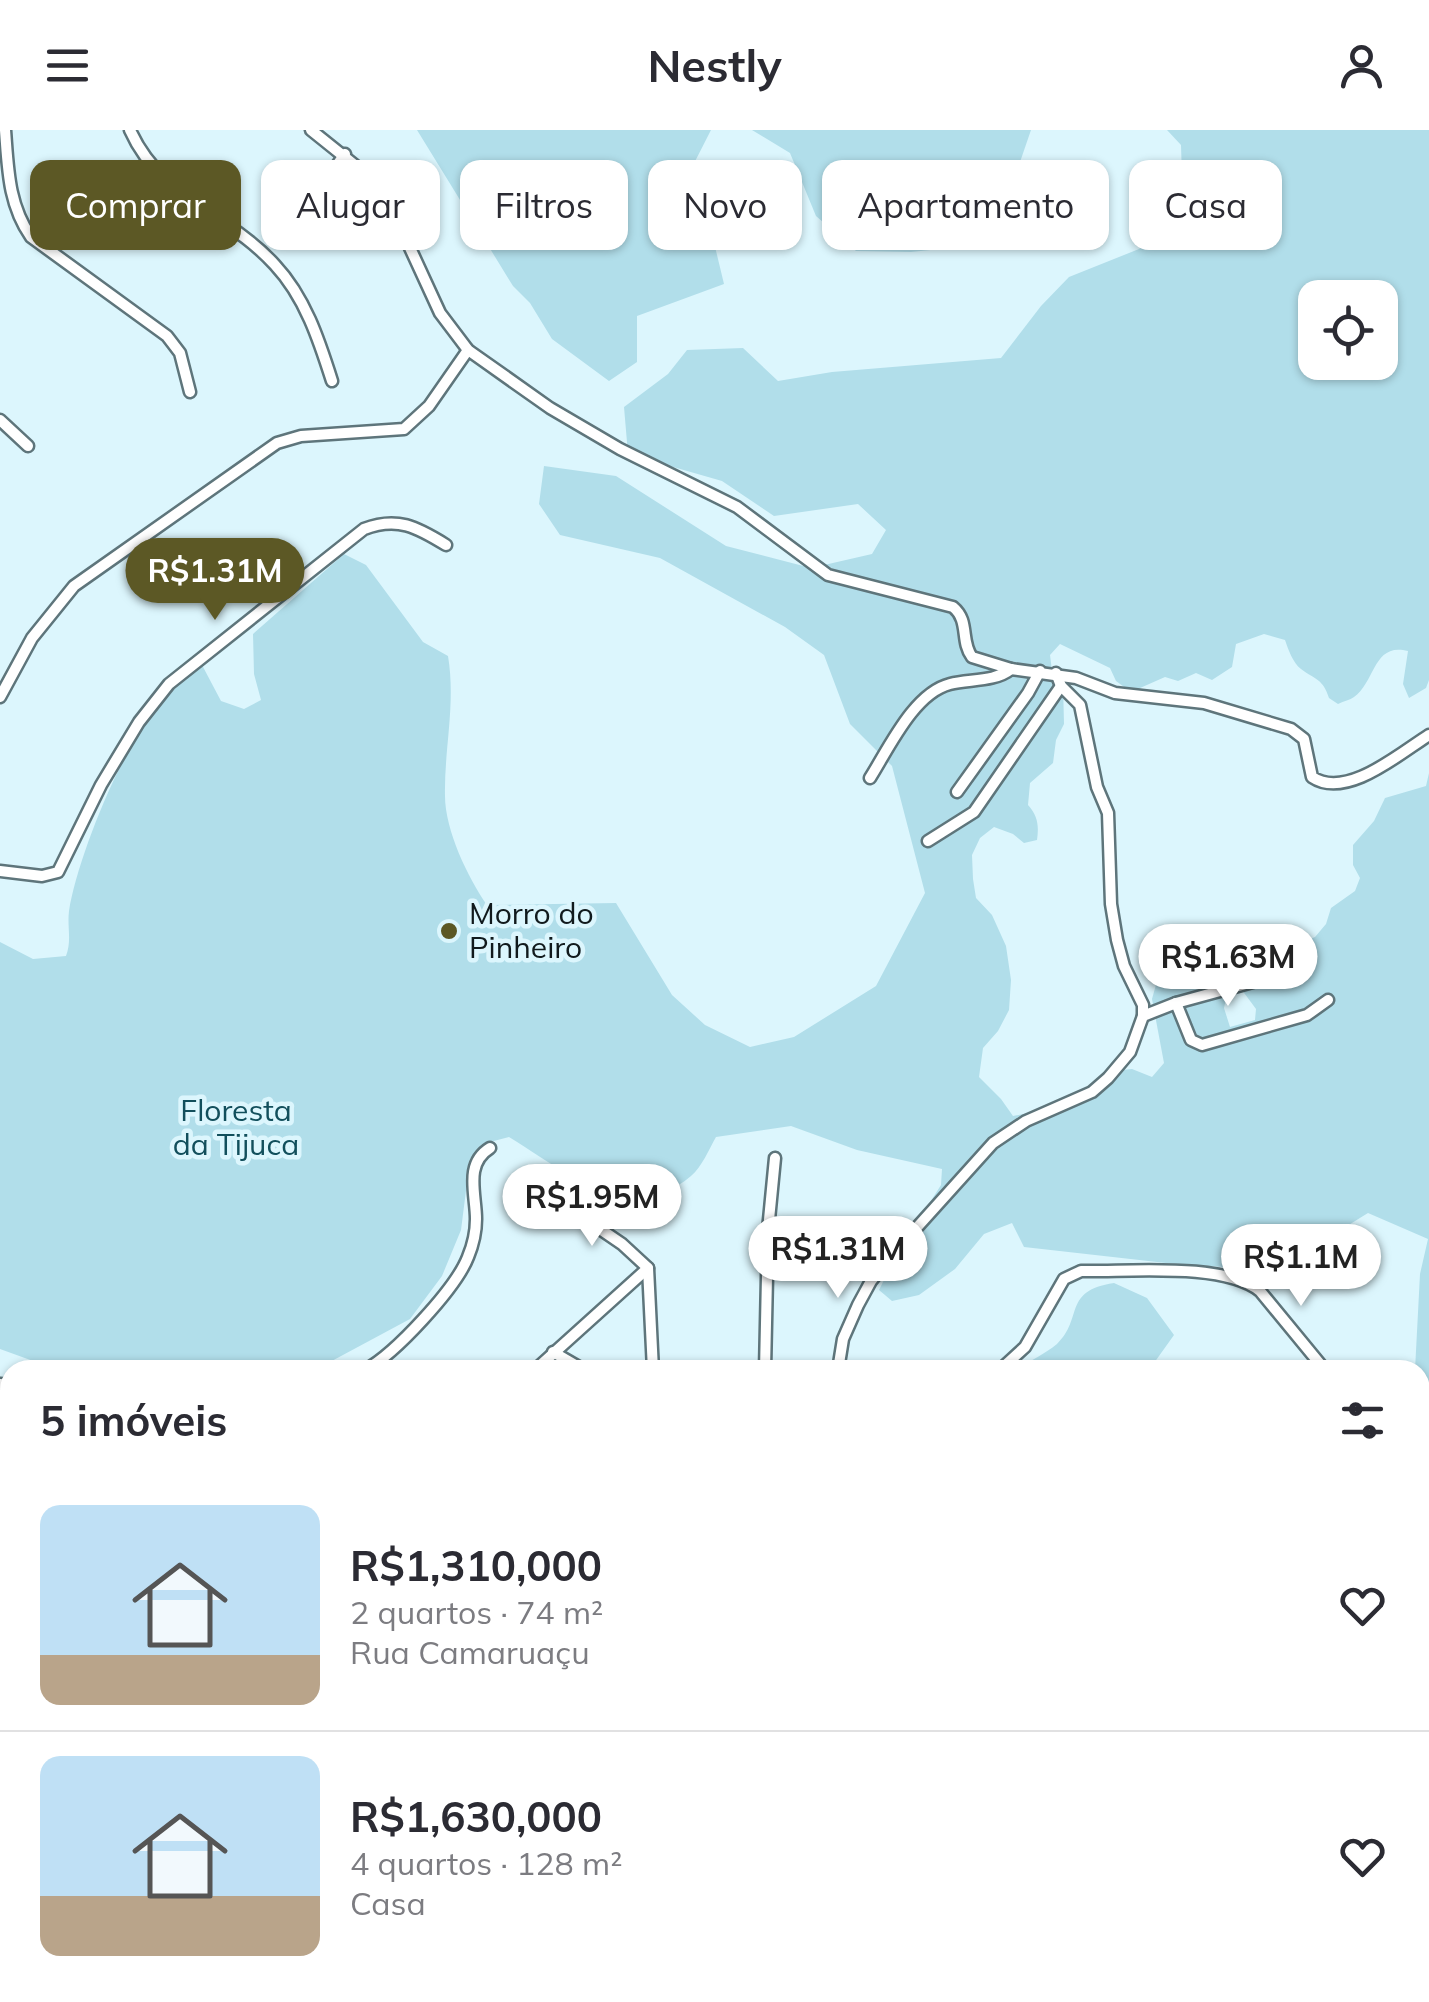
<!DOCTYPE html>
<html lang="pt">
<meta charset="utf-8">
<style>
body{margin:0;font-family:Mulish,sans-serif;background:#f2f2f3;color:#2b2b33;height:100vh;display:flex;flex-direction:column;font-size:38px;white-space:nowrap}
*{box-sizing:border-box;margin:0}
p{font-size:32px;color:#7c7c81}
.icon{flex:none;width:55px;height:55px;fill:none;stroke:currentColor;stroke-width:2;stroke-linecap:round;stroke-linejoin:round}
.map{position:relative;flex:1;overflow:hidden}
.drawer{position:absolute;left:0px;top:1230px;width:1430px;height:642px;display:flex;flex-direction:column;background:#fff;border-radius:30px 30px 0 0;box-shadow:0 2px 8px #0004}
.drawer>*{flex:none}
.hud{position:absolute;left:30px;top:30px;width:1370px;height:90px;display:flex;gap:20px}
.fabs{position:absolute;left:1298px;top:150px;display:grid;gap:20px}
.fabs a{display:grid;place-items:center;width:100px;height:100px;border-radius:20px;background:#fff;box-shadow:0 2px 8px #0004;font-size:50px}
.price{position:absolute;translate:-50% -85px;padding:0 22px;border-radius:35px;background:#fff;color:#222;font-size:32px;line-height:65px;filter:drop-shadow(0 2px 5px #0008)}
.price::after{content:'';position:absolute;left:50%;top:60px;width:30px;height:22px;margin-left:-15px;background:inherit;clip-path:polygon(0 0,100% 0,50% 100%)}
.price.on{background:#5c5825;color:#fff}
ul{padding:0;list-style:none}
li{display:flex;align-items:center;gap:30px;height:250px;padding:0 40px}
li+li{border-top:2px solid #e1e1e2}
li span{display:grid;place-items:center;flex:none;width:280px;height:200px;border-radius:20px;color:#555}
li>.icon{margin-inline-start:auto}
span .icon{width:120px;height:120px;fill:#fffc;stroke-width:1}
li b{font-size:42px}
h2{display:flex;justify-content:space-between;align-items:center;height:120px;padding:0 40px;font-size:42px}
.tag{padding:0 35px;border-radius:20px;background:#fff;box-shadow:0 2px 8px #0004;font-size:35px;line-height:90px}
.tag.on{background:#5c5825;color:#fff}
header{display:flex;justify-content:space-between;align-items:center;height:130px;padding:0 40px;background:#fff;font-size:45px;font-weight:700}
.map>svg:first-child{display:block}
.built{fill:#c9edf6}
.green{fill:#b1deea;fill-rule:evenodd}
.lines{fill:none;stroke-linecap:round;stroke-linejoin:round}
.street-casing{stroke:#5e757b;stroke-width:15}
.secondary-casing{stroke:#5e757b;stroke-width:19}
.street{stroke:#fff;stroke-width:10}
.secondary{stroke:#fff;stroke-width:14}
.poi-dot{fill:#5c5825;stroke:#dcf6fd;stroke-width:4}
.labels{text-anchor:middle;stroke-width:9;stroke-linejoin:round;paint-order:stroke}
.poi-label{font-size:30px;fill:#111a1d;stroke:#dcf6fd;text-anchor:start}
.park-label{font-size:30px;fill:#124f5c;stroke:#dcf6fd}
</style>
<header><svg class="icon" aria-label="menu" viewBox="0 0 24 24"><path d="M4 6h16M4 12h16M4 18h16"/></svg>Nestly<svg class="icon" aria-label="person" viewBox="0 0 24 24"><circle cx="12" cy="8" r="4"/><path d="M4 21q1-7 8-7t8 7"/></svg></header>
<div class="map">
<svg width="1429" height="1872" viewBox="0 0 1429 1872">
<rect width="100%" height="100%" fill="#dcf6fd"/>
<!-- built -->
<path class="built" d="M443 1863V1862L578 1863 568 1872H433Z"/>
<!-- green -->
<g class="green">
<path d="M417 0H711L684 53 711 100 724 154 637 186V232L609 251 552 209 530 173 513 156Z"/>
<path d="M752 0H1031L1020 32 989 72 940 119 911 122 856 121 816 86 790 23Z"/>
<path d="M1167 0H1429V550L1426 558 1409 568 1403 554 1408 521C1373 512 1376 551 1354 567 1350 570 1344 571 1338 574L1329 568C1323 549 1316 550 1301 539 1293 533 1288 519 1285 510L1264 504 1236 514 1232 537 1212 550 1196 543 1178 551 1165 547 1131 562 1116 551 1110 538 1060 514 1050 525 1052 541 1063 554 1064 594 1056 610 1053 633 1030 653 1028 675C1038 686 1039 696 1037 710L1024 713 1013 704 994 697 980 708 972 725 973 749 976 768 992 785 1006 816 1011 850 1009 880 998 901 983 918 979 947 1001 969 1013 986C1047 979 1086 974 1104 942L1132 939 1152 947 1164 933 1152 869 1159 844 1181 828 1213 834 1229 855 1224 878 1230 897 1255 890 1256 879 1239 856 1236 837 1243 827 1273 836 1298 814 1315 807 1326 794 1331 778 1355 761 1360 748 1353 735V715L1374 691 1385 668 1426 656 1429 643V1280L1420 1261V1240H1415L1420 1144 1428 1109 1368 1083 1347 1096 1330 1120 1296 1135 1224 1137 1166 1133 1024 1117 1012 1093 984 1104 955 1139 919 1165 892 1171 879 1160 896 1126 941 1055 942 1039 857 1020 791 996 716 1007C709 1019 702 1037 691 1046 630 1098 563 1040 509 1007L490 1012 470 1029 461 1100 442 1146 410 1189 315 1240H58L0 1219V812L33 829 66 826C72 810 67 797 69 781 78 724 127 606 166 563 176 553 190 544 202 535L221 571 244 579 261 570 254 544 253 504 344 424 366 435 423 512 448 526C456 574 444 619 445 666 445 700 468 748 487 775L616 773 672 865 705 895 750 917 794 907 876 856 925 763 892 636 850 594 824 525 785 497 660 428 560 405 539 374 544 336 616 346 726 416 811 438 872 424 886 400 858 374 774 386 722 351 628 324 624 277 668 244 687 220 743 218 778 251 832 242 1001 228 1041 176 1069 147 1139 119 1183 79 1181 15ZM1315 168H1380V232H1315Z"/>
<path d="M1114 1153 1147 1168 1174 1205 1149 1240H1014C1028 1232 1045 1224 1057 1214 1084 1188 1062 1161 1114 1153Z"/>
<path d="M1429 1423V1501L1420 1506V1424Z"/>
<path d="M1420 1534 1429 1552V1789L1420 1793Z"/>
<path d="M836 1863H983L976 1872H888Z"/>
</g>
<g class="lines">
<defs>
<g id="street">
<path d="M5 0C8 38 8 74 31 107L167 206 180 223 190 262"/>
<path d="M130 0C160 68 228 83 275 135 305 167 319 210 332 251"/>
<path d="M311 0 382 57 440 183 468 220 550 278 620 319 737 377 828 445 953 477C970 491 960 511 972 527L1011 539 1076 548 1115 563 1204 573 1291 599 1304 609 1312 647C1346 670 1399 624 1429 605"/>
<path d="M312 70 345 24"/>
<path d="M0 290 28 316"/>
<path d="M0 567 32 508 74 456 277 313 301 306 404 299 429 276 468 220"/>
<path d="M870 648C889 618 914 563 950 554 969 549 995 552 1011 539"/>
<path d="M957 662 1028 563 1040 541"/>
<path d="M928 711 974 682 1061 556"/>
<path d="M0 741 42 746 58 742 101 655 139 592 169 554 364 399C397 386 417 397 446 415"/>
<path d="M1176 873 1191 910 1202 915 1307 885 1328 870"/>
<path d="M1143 886 1176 873 1304 838"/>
<path d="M562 1073 622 1114 648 1138 653 1240"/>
<path d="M553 1222 584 1240"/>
<path d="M365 1240C395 1224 456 1158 468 1127 473 1115 476 1101 476 1089 476 1064 464 1034 490 1018"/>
<path d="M535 1240 648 1138"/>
<path d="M765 1240 768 1100 775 1028"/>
<path d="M838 1240 843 1209 858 1175 871 1151 893 1124 993 1013 1026 991 1092 962 1108 948 1130 922 1143 886V875L1124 836 1117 810 1111 774 1108 683 1097 657 1080 575 1061 556 1056 543"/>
<path d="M1000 1240 1025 1217 1064 1149 1081 1141C1129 1142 1223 1132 1260 1161L1325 1240"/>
<path d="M1229 1240H1230"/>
<path d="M0 1254 10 1255"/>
<path d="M0 1275 10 1277"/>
<path d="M1420 1327 1428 1336 1429 1343"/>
<path d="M0 1334 10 1333"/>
<path d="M1420 1362 1429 1343"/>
<path d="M0 1619 10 1609"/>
<path d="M0 1708 10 1716"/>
<path d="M0 1817 10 1802"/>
<path d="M71 1862 79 1872"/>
<path d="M225 1862 232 1872"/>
<path d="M309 1862 317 1872"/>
<path d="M742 1862 750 1872"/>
<path d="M708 1864 709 1862"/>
<path d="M0 1865 10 1872"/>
<path d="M378 1868 393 1862"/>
<path d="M195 1872 206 1862"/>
<path d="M328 1872 349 1862"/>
<path d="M614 1872 624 1862"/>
<path d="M657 1872 668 1862"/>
</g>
<g id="secondary">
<path d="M0 1388 10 1393"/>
<path d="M0 1410 10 1408"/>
<path d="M785 1862 799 1872"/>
<path d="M174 1872 182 1862"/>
</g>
</defs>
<!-- street casing -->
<use href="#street" class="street-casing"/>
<!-- secondary casing -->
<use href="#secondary" class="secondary-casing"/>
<!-- street -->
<use href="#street" class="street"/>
<!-- secondary -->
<use href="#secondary" class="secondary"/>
</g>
<!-- markers -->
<circle class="poi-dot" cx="449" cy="801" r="10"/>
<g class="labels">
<!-- poi labels -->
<g class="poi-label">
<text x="469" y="794">Morro do<tspan x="469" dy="34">Pinheiro</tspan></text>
</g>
<!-- park labels -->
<g class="park-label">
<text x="236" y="991">Floresta<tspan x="236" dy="34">da Tijuca</tspan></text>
</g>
</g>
</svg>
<div class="fabs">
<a><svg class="icon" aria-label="locate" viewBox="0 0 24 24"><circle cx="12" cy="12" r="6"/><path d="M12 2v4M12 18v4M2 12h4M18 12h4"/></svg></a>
</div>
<b class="price on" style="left:215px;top:493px">R$1.31M</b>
<b class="price" style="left:1228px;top:879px">R$1.63M</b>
<b class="price" style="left:592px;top:1119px">R$1.95M</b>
<b class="price" style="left:838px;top:1171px">R$1.31M</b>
<b class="price" style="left:1301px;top:1179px">R$1.1M</b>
<div class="hud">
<a class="tag on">Comprar</a>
<a class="tag">Alugar</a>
<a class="tag">Filtros</a>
<a class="tag">Novo</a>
<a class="tag">Apartamento</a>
<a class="tag">Casa</a>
</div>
<section class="drawer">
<h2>5 imóveis<svg class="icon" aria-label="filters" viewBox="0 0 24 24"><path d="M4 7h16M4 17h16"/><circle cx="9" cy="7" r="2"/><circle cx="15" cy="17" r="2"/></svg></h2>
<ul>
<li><span style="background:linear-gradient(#bfe0f5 75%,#b9a48a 0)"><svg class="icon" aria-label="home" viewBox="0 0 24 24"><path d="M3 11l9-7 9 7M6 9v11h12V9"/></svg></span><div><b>R$1,310,000</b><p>2 quartos · 74 m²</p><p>Rua Camaruaçu</p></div><svg class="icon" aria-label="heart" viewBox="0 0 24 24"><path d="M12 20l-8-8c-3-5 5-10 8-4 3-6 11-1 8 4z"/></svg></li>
<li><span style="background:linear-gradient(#bfe0f5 70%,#b9a48a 0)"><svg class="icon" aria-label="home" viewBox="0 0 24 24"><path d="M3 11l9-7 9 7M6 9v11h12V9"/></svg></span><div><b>R$1,630,000</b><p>4 quartos · 128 m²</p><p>Casa</p></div><svg class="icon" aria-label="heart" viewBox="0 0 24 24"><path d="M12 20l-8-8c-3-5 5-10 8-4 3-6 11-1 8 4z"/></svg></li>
</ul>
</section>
</div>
